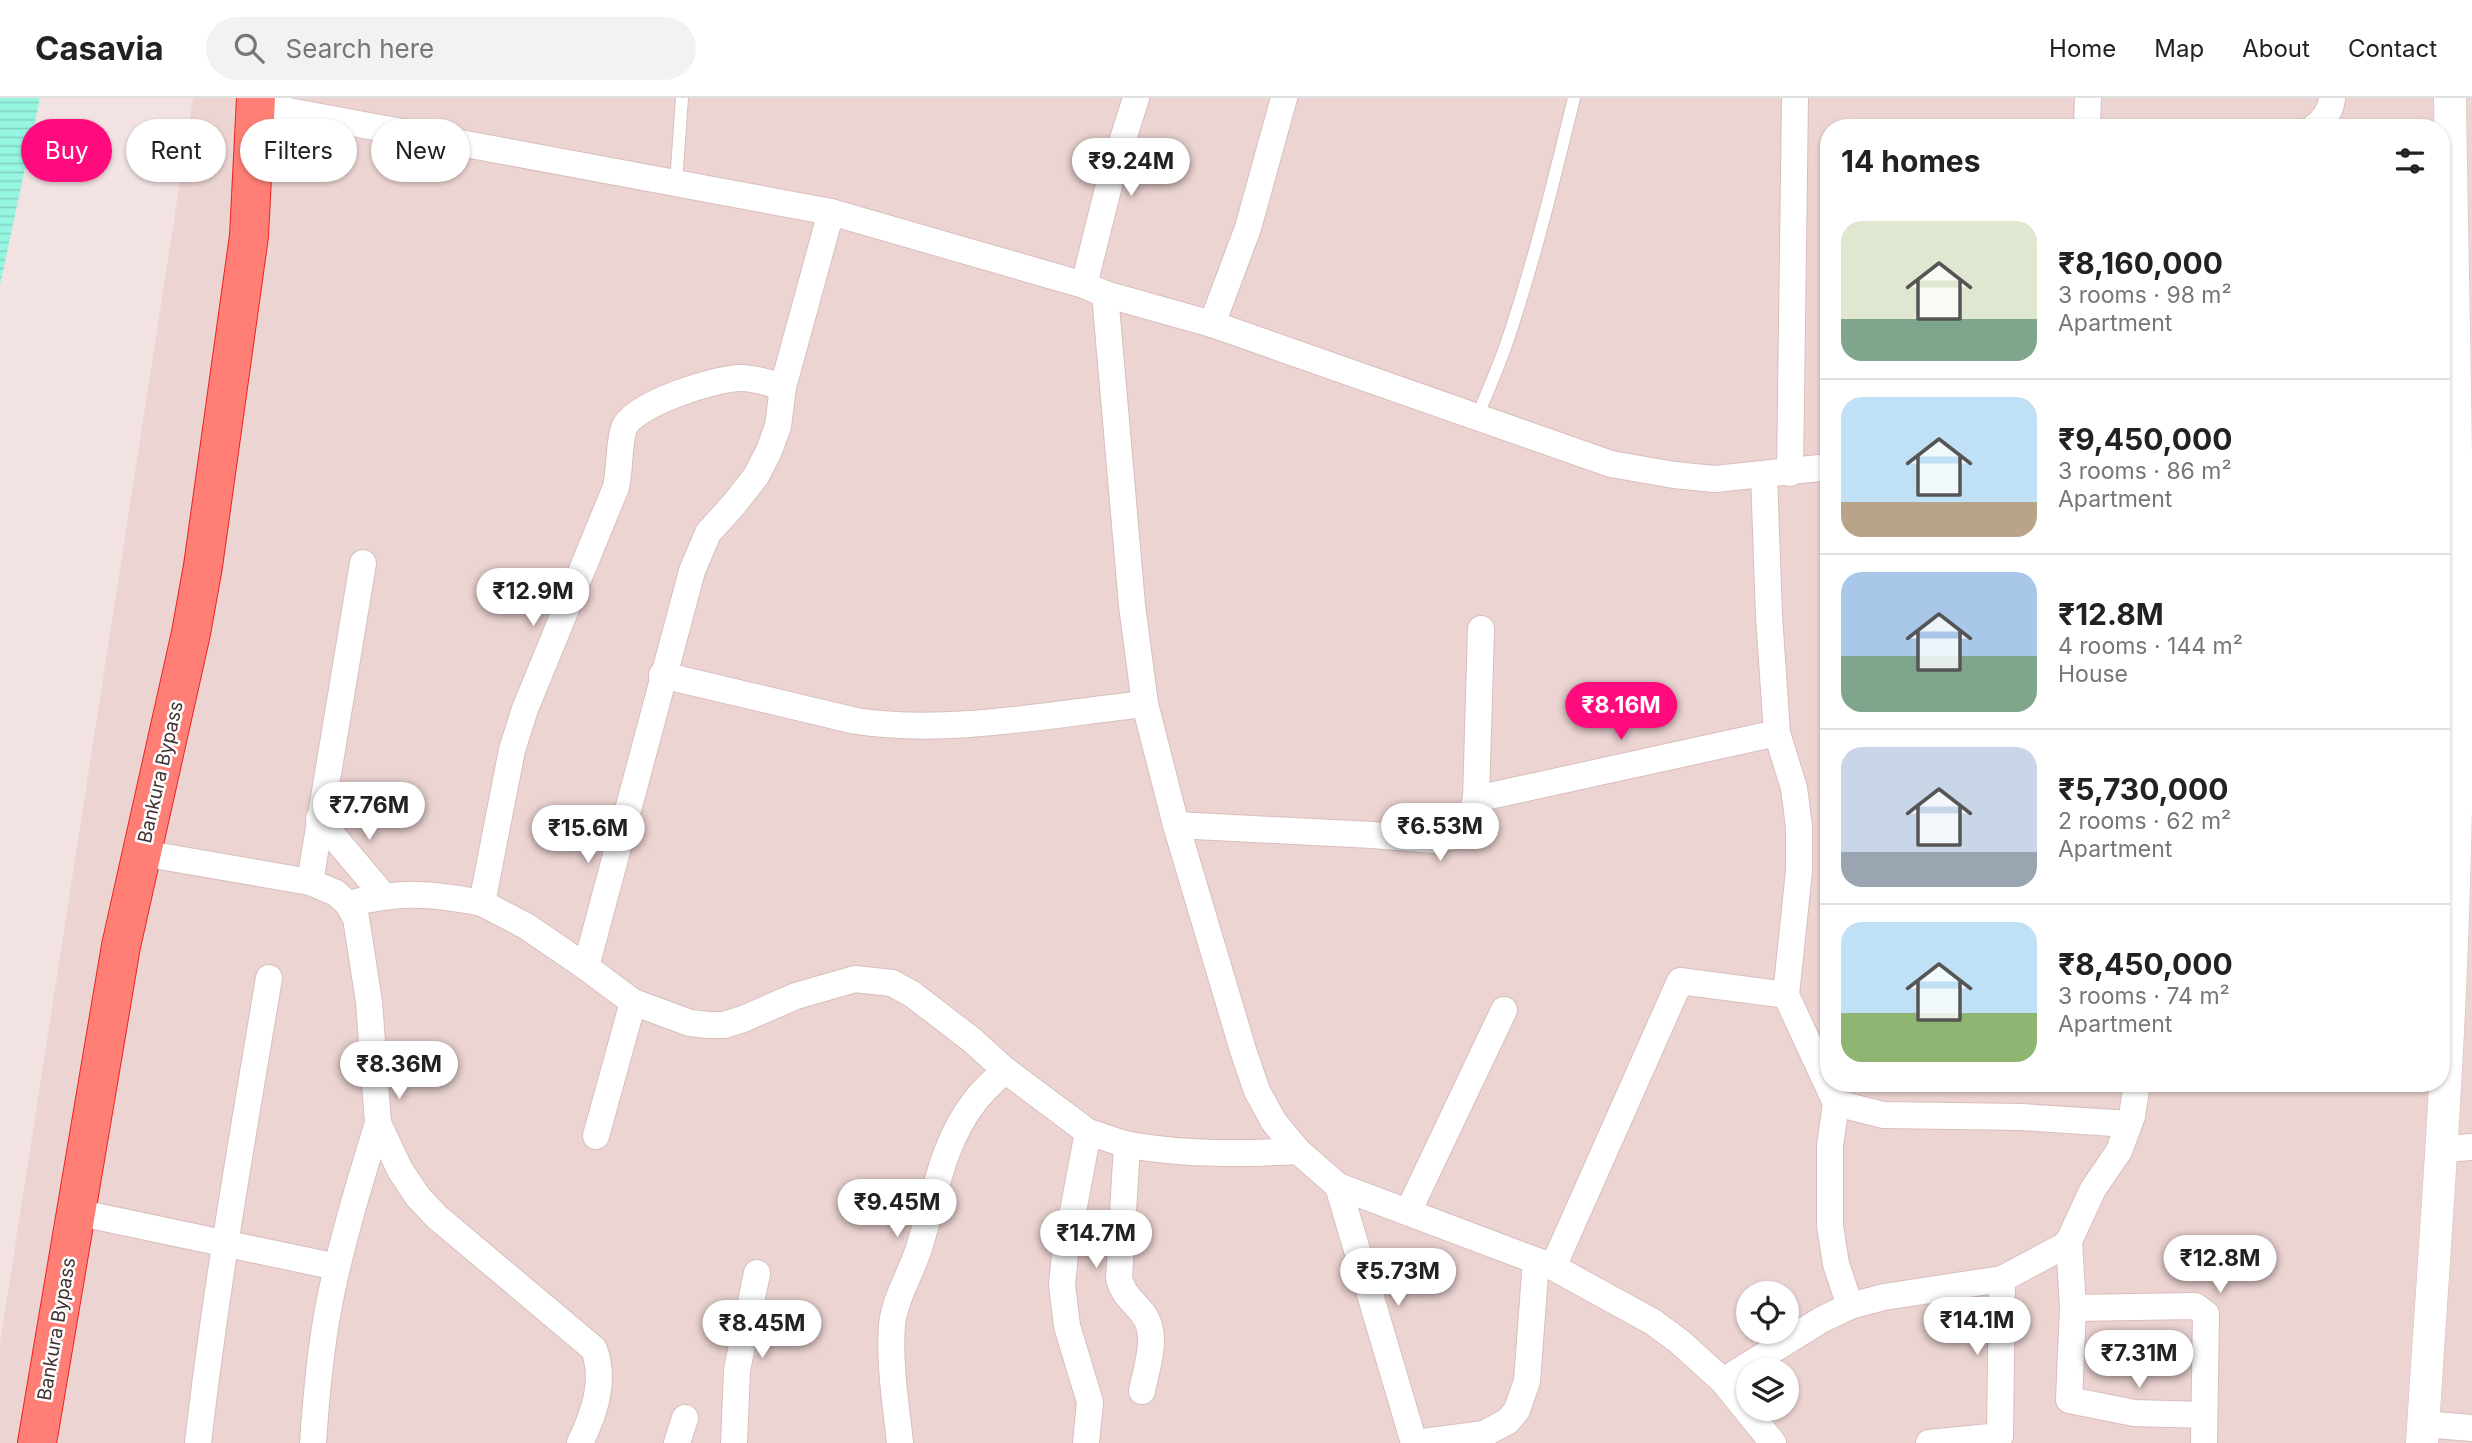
<!DOCTYPE html>
<meta charset="utf-8">
<style>
body{margin:0;font-family:Inter,sans-serif;background:#f2f2f2;color:#222;height:100vh;display:flex;flex-direction:column;font-size:26px;white-space:nowrap}
*{box-sizing:border-box;margin:0}
p{font-size:23px;color:#767676}
.icon{flex:none;width:38px;height:38px;fill:none;stroke:currentColor;stroke-width:2;stroke-linecap:round;stroke-linejoin:round}
.map{position:relative;flex:1;overflow:hidden}
.panel{position:absolute;left:1820px;top:21px;width:630px;height:973px;display:flex;flex-direction:column;background:#fff;border-radius:28px;box-shadow:0 2px 5px #0004}
.panel>*{flex:none}
.top-card{position:absolute;left:21px;top:21px;width:665px;height:63px;display:flex;gap:14px}
.tools{position:absolute;left:1736px;top:1183px;display:grid;gap:14px}
.tools a{display:grid;place-items:center;width:63px;height:63px;border-radius:50%;background:#fff;box-shadow:0 2px 5px #0004;font-size:35px}
.price{position:absolute;translate:-50% -60px;padding:0 16px;border-radius:24px;background:#fff;color:#222;font-size:23px;line-height:46px;filter:drop-shadow(0 2px 4px #0008)}
.price::after{content:'';position:absolute;left:50%;top:42px;width:21px;height:16px;margin-left:-10px;background:inherit;clip-path:polygon(0 0,100% 0,50% 100%)}
.price.current{background:#ff0b7e;color:#fff}
ul{padding:0;list-style:none}
li{display:flex;align-items:center;gap:21px;height:175px;padding:0 21px}
li+li{border-top:2px solid #e0e0e0}
li span{display:grid;place-items:center;flex:none;width:196px;height:140px;border-radius:21px;color:#555}
li>.icon{margin-inline-start:auto}
span .icon{width:84px;height:84px;fill:#fffc;stroke-width:1}
li b{font-size:30px}
h2{display:flex;justify-content:space-between;align-items:center;height:84px;padding:0 21px;font-size:30px}
.pill{padding:0 24px;border-radius:32px;background:#fff;box-shadow:0 2px 5px #0004;font-size:24px;line-height:63px}
.pill.current{background:#ff0b7e;color:#fff}
header{display:flex;align-items:center;gap:42px;box-sizing:border-box;height:98px;padding:0 35px;background:#fff;border-bottom:2px solid #e0e0e0}
header strong{font-size:33px}
nav{display:flex;gap:38px;margin-inline-start:auto;font-size:24px}
.search{width:490px;height:63px;background:#f2f2f2;display:flex;align-items:center;gap:18px;box-sizing:border-box;padding:0 24px;border-radius:38px;color:#767676;font-size:26px}
.map>svg:first-child{display:block}
.residential{fill:#ebd4d2;fill-rule:evenodd}
.water{fill:url(#water-rules)}
.lines{fill:none;stroke-linecap:round;stroke-linejoin:round}
.service-casing{stroke:#d9bebd;stroke-width:14}
.minor-casing{stroke:#d9bebd;stroke-width:28}
.tertiary-casing{stroke:#d9bebd;stroke-width:33}
.trunk-casing{stroke:#ec2321;stroke-width:40}
.service{stroke:#fff;stroke-width:12}
.minor{stroke:#fff;stroke-width:26}
.tertiary{stroke:#fff;stroke-width:32}
.trunk{stroke:#ff7f76;stroke-width:38}
.labels{text-anchor:middle;stroke-width:5;stroke-linejoin:round;paint-order:stroke}
.street-label{font-size:19px;fill:#443131;stroke:#fff}
</style>
<header>
<strong>Casavia</strong>
<div class="search"><svg class="icon" aria-label="search" viewBox="0 0 24 24"><circle cx="10" cy="10" r="6"/><path d="M15 15l6 6"/></svg>Search here</div>
<nav><a>Home</a><a>Map</a><a>About</a><a>Contact</a></nav>
</header>
<div class="map">
<svg width="2472" height="1345" viewBox="0 0 2472 1345">
<defs>
<pattern id="water-rules" width="6" height="5" patternUnits="userSpaceOnUse" patternTransform="scale(1.75)"><rect width="6" height="5" fill="#95f7e2"/><path d="M0 2.5h6" fill="none" stroke="#82d4c2"/></pattern>
</defs>
<rect width="100%" height="100%" fill="#f2e2e1"/>
<!-- residential -->
<path class="residential" d="M193 0H2472V1345H0V1246ZM1829 30H2441V985H1829ZM1748 1195H1787V1234H1748ZM1748 1272H1787V1311H1748Z"/>
<!-- water -->
<path class="water" d="M0 0H40L0 187Z"/>
<g class="lines">
<defs>
<g id="service">
<path d="M676 85 682 0"/>
<path d="M1477 319C1487 295 1498 270 1507 244 1534 164 1554 82 1574 0"/>
</g>
<g id="minor">
<path d="M256 7 831 114 1084 187 1105 196 1212 226 1611 366 1674 377 1715 381 1829 369"/>
<path d="M2087 30 2088 0"/>
<path d="M2314 30C2324 22 2331 13 2332 0"/>
<path d="M831 114 783 289 778 328 769 353 756 378 735 405 708 435 692 473 586 869 633 904 690 925 709 927H724L743 921 796 898 855 881 892 885 912 896 972 942 1005 972 1088 1034"/>
<path d="M1084 187 1111 79 1136 0"/>
<path d="M1105 196 1132 507 1145 606 1176 727 1243 952 1257 993 1274 1024 1298 1053 1338 1088 1553 1169 1653 1224 1680 1244 1723 1283 1773 1345"/>
<path d="M1212 226 1248 130 1284 0"/>
<path d="M1790 375 1795 0"/>
<path d="M1764 377 1769 518 1777 635 1794 690 1799 729V773L1786 897 1836 1005 1830 1048V1128L1836 1166 1850 1208"/>
<path d="M662 577 856 623C949 637 1051 616 1145 606"/>
<path d="M1476 701 1777 635"/>
<path d="M319 721 383 797"/>
<path d="M1176 727 1372 737 1434 742 1452 739 1461 733 1469 723 1476 701 1481 531"/>
<path d="M142 755 310 784 336 795 348 806 356 820 369 904 378 1025 400 1072 418 1099 437 1119 594 1251C606 1283 594 1316 580 1345"/>
<path d="M310 784 363 465"/>
<path d="M348 806C399 793 431 795 482 805"/>
<path d="M586 869 526 828 482 805 512 652 525 611 616 389C620 371 619 344 624 330 633 306 716 280 741 280 755 280 769 285 783 289"/>
<path d="M1836 1005 1883 1017 2022 1019 2129 1026"/>
<path d="M596 1038 633 904"/>
<path d="M1127 1047 1119 1181C1125 1200 1133 1202 1144 1217 1159 1238 1146 1271 1142 1293"/>
<path d="M2442 1051 2472 1049"/>
<path d="M1338 1088 1414 1345"/>
<path d="M76 1114 337 1169"/>
<path d="M1408 1114 1504 912"/>
<path d="M2069 1143 2073 1210 2069 1302 2134 1315 2204 1317"/>
<path d="M1553 1169 1680 883 1786 897"/>
<path d="M2073 1210 2195 1208 2206 1216 2204 1345"/>
<path d="M1723 1283 1821 1222 1850 1208 1884 1199 2002 1181 2062 1149 2069 1143 2093 1091 2119 1053 2132 1018 2137 985"/>
<path d="M2423 1326 2472 1330"/>
<path d="M198 1345C216 1189 243 1035 269 880"/>
<path d="M313 1345C316 1300 320 1255 328 1212 340 1148 359 1087 378 1025"/>
<path d="M677 1345 685 1320"/>
<path d="M734 1345 737 1272 757 1175"/>
<path d="M900 1345C896 1307 889 1266 892 1227 895 1199 912 1174 920 1147 935 1097 942 1045 975 1003 983 992 995 982 1005 972"/>
<path d="M1086 1345 1090 1304 1067 1228 1062 1187 1065 1156 1088 1034C1102 1038 1116 1044 1130 1047 1185 1057 1241 1056 1298 1053"/>
<path d="M1416 1345 1484 1336 1508 1323 1517 1312 1527 1283 1536 1163"/>
<path d="M1929 1345 2000 1338 2002 1181"/>
</g>
<path id="tertiary" d="M2422 1345C2433 1169 2447 994 2453 818 2463 546 2454 273 2450 0"/>
<path id="trunk" d="M37 1345 121 848 191 535 203 468 249 138 256 0"/>
</defs>
<!-- service casing -->
<use href="#service" class="service-casing"/>
<!-- minor casing -->
<use href="#minor" class="minor-casing"/>
<!-- tertiary casing -->
<use href="#tertiary" class="tertiary-casing"/>
<!-- trunk casing -->
<use href="#trunk" class="trunk-casing"/>
<!-- service -->
<use href="#service" class="service"/>
<!-- minor -->
<use href="#minor" class="minor"/>
<!-- tertiary -->
<use href="#tertiary" class="tertiary"/>
<!-- trunk -->
<use href="#trunk" class="trunk"/>
</g>
<g class="labels">
<!-- street labels -->
<g class="street-label">
<text transform="translate(160 674) rotate(-77)" y="7">Bankura Bypass</text>
<text transform="translate(56 1231) rotate(-80)" y="7">Bankura Bypass</text>
</g>
</g>
</svg>
<div class="tools">
<a><svg class="icon" aria-label="locate" viewBox="0 0 24 24"><circle cx="12" cy="12" r="6"/><path d="M12 2v4M12 18v4M2 12h4M18 12h4"/></svg></a>
<a><svg class="icon" aria-label="layers" viewBox="0 0 24 24"><path d="M12 4l9 5-9 5-9-5zM3 14l9 5 9-5"/></svg></a>
</div>
<b class="price" style="left:1131px;top:100px">₹9.24M</b>
<b class="price" style="left:533px;top:530px">₹12.9M</b>
<b class="price current" style="left:1621px;top:644px">₹8.16M</b>
<b class="price" style="left:369px;top:744px">₹7.76M</b>
<b class="price" style="left:1440px;top:765px">₹6.53M</b>
<b class="price" style="left:588px;top:767px">₹15.6M</b>
<b class="price" style="left:399px;top:1003px">₹8.36M</b>
<b class="price" style="left:897px;top:1141px">₹9.45M</b>
<b class="price" style="left:1096px;top:1172px">₹14.7M</b>
<b class="price" style="left:2220px;top:1197px">₹12.8M</b>
<b class="price" style="left:1398px;top:1210px">₹5.73M</b>
<b class="price" style="left:1977px;top:1259px">₹14.1M</b>
<b class="price" style="left:762px;top:1262px">₹8.45M</b>
<b class="price" style="left:2139px;top:1292px">₹7.31M</b>
<div class="top-card">
<a class="pill current">Buy</a>
<a class="pill">Rent</a>
<a class="pill">Filters</a>
<a class="pill">New</a>
</div>
<section class="panel">
<h2>14 homes<svg class="icon" aria-label="filters" viewBox="0 0 24 24"><path d="M4 7h16M4 17h16"/><circle cx="9" cy="7" r="2"/><circle cx="15" cy="17" r="2"/></svg></h2>
<ul>
<li><span style="background:linear-gradient(#dfe7d0 70%,#7fa58c 0)"><svg class="icon" aria-label="home" viewBox="0 0 24 24"><path d="M3 11l9-7 9 7M6 9v11h12V9"/></svg></span><div><b>₹8,160,000</b><p>3 rooms · 98 m²</p><p>Apartment</p></div></li>
<li><span style="background:linear-gradient(#bfe0f5 75%,#b9a48a 0)"><svg class="icon" aria-label="home" viewBox="0 0 24 24"><path d="M3 11l9-7 9 7M6 9v11h12V9"/></svg></span><div><b>₹9,450,000</b><p>3 rooms · 86 m²</p><p>Apartment</p></div></li>
<li><span style="background:linear-gradient(#a9c7e8 60%,#7fa58c 0)"><svg class="icon" aria-label="home" viewBox="0 0 24 24"><path d="M3 11l9-7 9 7M6 9v11h12V9"/></svg></span><div><b>₹12.8M</b><p>4 rooms · 144 m²</p><p>House</p></div></li>
<li><span style="background:linear-gradient(#c9d6e8 75%,#9aa5b1 0)"><svg class="icon" aria-label="home" viewBox="0 0 24 24"><path d="M3 11l9-7 9 7M6 9v11h12V9"/></svg></span><div><b>₹5,730,000</b><p>2 rooms · 62 m²</p><p>Apartment</p></div></li>
<li><span style="background:linear-gradient(#bfe0f5 65%,#8fb573 0)"><svg class="icon" aria-label="home" viewBox="0 0 24 24"><path d="M3 11l9-7 9 7M6 9v11h12V9"/></svg></span><div><b>₹8,450,000</b><p>3 rooms · 74 m²</p><p>Apartment</p></div></li>
</ul>
</section>
</div>
